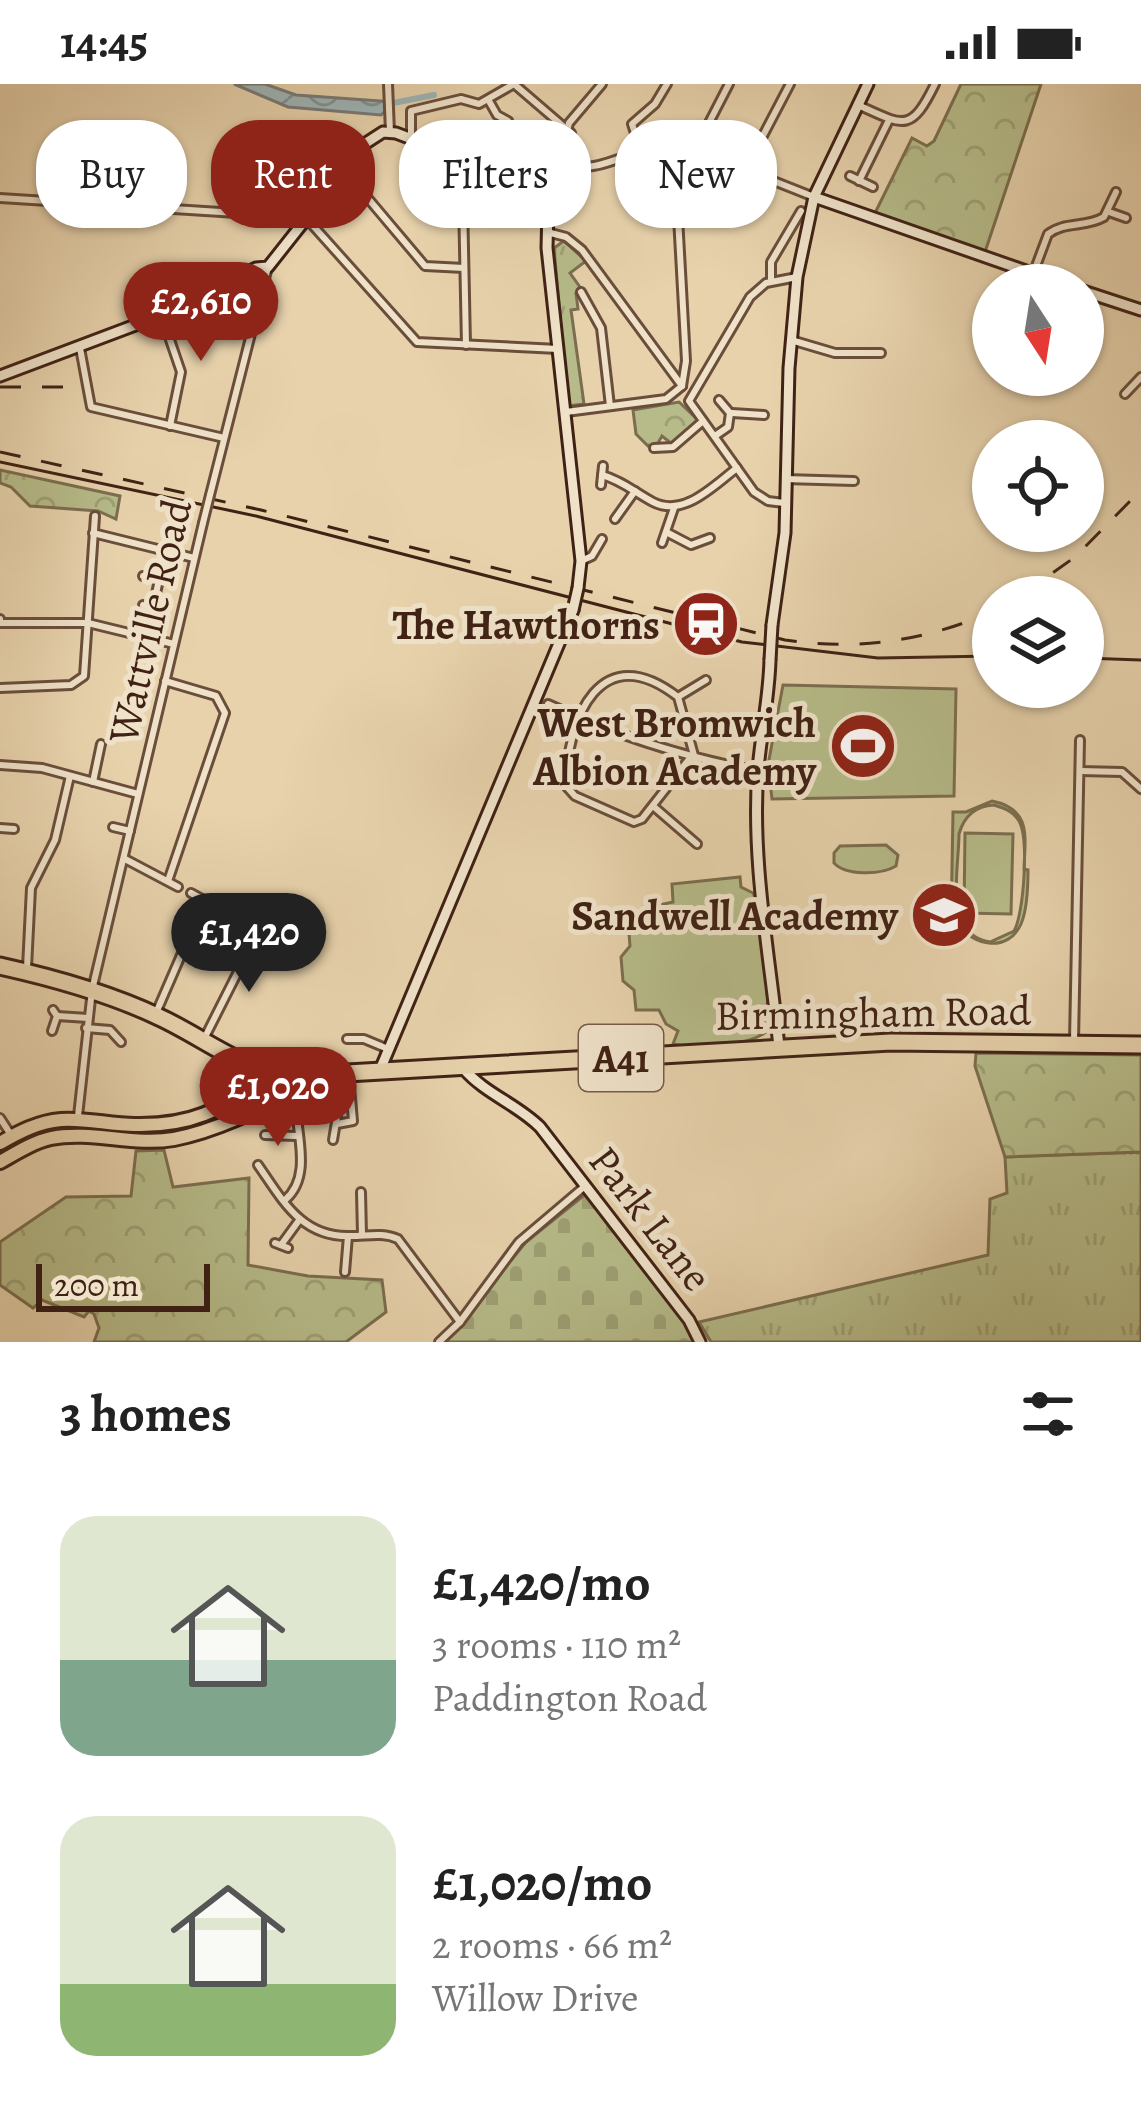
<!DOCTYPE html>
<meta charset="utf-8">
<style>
body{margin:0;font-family:Alegreya,serif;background:#f2f2f2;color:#222;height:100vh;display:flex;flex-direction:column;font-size:45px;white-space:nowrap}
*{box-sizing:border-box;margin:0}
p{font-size:39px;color:#767676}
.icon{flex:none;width:66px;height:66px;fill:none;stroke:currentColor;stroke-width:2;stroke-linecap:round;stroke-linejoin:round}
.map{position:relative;height:1258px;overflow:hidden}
.panel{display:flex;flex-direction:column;background:#fff;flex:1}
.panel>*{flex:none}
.top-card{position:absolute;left:36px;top:36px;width:1071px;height:108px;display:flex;gap:24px}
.needle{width:78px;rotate:168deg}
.buttons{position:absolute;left:972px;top:180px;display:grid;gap:24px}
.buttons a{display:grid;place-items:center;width:132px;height:132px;border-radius:50%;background:#fff;box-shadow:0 3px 9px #0004;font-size:60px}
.scale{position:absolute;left:36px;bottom:30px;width:174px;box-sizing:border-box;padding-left:12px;border:6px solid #402215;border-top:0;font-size:33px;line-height:42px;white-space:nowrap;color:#402215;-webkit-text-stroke:9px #efe2c9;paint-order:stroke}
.price{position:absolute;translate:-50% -102px;padding:0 27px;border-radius:42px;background:#8f2418;color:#fff;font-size:39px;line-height:78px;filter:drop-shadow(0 3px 6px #0008)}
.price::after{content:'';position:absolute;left:50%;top:72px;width:36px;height:27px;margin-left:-18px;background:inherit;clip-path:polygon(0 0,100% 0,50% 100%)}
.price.selected{background:#222;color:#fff}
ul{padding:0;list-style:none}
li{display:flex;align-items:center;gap:36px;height:300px;padding:0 60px}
li span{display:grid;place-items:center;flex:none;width:336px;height:240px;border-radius:36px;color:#555}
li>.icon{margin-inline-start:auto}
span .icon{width:144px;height:144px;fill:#fffc;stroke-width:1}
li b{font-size:51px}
h2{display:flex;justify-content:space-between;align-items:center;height:144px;padding:0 60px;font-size:51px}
.pill{padding:0 42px;border-radius:48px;background:#fff;box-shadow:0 3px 9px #0004;font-size:42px;line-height:108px}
.pill.selected{background:#8f2418;color:#fff}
.status{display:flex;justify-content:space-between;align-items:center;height:84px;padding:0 60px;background:#fff;direction:ltr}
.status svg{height:33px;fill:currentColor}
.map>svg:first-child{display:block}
.grass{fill:url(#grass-tufts);stroke:#7b6e4f;stroke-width:3}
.forest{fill:url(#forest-crowns);stroke:#7b6e4f;stroke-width:3}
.cemetery{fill:url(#cemetery-stones);stroke:#7b6e4f;stroke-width:3}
.garden{fill:#b6bb89;stroke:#7b6e4f;stroke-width:3;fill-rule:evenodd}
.water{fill:url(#water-waves);stroke:#787a76;stroke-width:3}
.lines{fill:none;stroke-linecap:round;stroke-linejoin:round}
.canal{stroke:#9db4b6;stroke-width:6}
.street-casing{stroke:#6a4e3b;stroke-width:12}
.secondary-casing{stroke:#402215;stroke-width:15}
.primary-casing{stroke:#402215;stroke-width:18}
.highway-casing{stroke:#402215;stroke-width:21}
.street{stroke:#efe2c9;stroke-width:6}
.secondary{stroke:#efe2c9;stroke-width:9}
.primary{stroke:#e7d2ac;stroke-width:12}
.highway{stroke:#e7d2ac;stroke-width:15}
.tram{stroke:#402215;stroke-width:3}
.rail{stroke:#402215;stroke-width:3;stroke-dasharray:21 21;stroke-linecap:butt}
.street-bridge-casing{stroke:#6a4e3b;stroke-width:12;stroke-linecap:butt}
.secondary-bridge-casing{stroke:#402215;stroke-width:15;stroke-linecap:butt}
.street-bridge{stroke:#efe2c9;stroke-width:6}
.secondary-bridge{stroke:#efe2c9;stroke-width:9}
.labels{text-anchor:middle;stroke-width:10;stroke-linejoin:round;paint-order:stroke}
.shield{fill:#efe2c9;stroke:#745c4b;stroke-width:3}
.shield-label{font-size:39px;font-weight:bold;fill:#402215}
.street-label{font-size:42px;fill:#402215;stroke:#efe2c9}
.poi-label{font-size:42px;font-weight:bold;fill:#402215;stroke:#efe2c9;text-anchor:end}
</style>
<div class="status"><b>14:45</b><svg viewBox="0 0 49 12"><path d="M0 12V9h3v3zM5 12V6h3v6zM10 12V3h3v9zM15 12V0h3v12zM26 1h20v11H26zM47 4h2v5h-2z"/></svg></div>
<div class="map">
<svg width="1141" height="1258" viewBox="0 0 1141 1258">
<defs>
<pattern id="grass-tufts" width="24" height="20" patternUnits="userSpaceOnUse" patternTransform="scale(3)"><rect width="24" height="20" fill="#b6bb89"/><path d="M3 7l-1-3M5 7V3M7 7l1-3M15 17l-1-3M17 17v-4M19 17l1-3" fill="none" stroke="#9ea075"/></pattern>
<pattern id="forest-crowns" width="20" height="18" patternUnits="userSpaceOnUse" patternTransform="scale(3)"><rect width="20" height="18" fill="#b6bb89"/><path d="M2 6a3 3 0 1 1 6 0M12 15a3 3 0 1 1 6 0" fill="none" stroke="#9ea075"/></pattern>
<pattern id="cemetery-stones" width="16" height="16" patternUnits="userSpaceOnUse" patternTransform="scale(3)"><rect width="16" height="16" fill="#b6bb89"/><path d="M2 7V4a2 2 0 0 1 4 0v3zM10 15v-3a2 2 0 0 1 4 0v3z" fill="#9ea075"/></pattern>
<pattern id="water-waves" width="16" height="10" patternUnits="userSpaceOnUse" patternTransform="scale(3)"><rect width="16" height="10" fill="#9db4b6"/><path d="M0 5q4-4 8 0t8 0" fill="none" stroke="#819293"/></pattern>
</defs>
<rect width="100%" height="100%" fill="#e7d2ac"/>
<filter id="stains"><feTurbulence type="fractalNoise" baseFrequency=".00167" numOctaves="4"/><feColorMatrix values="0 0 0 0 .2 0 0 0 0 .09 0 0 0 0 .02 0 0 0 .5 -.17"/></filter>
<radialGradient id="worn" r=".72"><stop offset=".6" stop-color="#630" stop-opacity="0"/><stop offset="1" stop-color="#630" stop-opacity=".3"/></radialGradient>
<!-- grass -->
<g class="grass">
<path d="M564 157 586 177 570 189 582 206 576 209 578 225 571 226 584 320 568 322 554 164Z"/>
<path d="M255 995 260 997 294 1002 255 1021 249 1020 246 1011Z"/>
<path d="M228 1025V1031C187 1061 127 1053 80 1050V1040L130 1045Z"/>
<path d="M1141 1068V1258H711L699 1238 988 1171 990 1115 1007 1109 1005 1073Z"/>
</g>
<!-- forest -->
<g class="forest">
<path d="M961 0H1041L985 168 875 129 912 54 927 62 934 57Z"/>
<path d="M679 318 698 336 672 360 662 352 658 359 648 362 636 350 633 326Z"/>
<path d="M0 386 120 412 116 435 98 427 30 422 11 403 0 399Z"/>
<path d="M976 969 1141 971V1068L1005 1073 975 982Z"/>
<path d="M164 1066 173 1103 249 1094 248 1181 308 1192 382 1196 386 1228 346 1258H94L99 1244 94 1230 89 1227 84 1233 42 1216 33 1224 0 1201V1158L66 1113 131 1112 136 1067Z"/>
</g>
<!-- cemetery -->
<path class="cemetery" d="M587 1109 687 1239 695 1258H445L526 1158Z"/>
<!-- garden -->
<g class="garden">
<path d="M783 601 956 605 954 712 772 715 768 681Z"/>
<path d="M992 717C1032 725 1025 753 1024 785L1028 786C1028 801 1027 826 1021 840 1008 869 973 862 959 841H951L953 728H966ZM994 721C1004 724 1013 727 1019 737 1029 754 1024 830 1014 847L990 858C943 851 959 784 959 750 964 732 975 722 994 721Z"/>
<path d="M965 749 1013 750 1011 830 964 829Z"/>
<path d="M886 761 898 771 896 782C881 791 846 792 834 779V769L840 762Z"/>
<path d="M740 793 741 803 753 809 759 821 768 917 762 936 770 945C750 963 699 966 673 960L678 947 666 940 659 926H636L634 906 623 897 621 873 630 862 628 837 653 834 659 821 673 818 672 800Z"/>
</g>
<!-- water -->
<path class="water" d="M234 0H265L296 11 395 18 381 31 288 23Z"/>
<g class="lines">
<!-- canal -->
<path class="canal" d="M388 20 434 11"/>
<defs>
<g id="street">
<path d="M388 0 390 48"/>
<path d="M489 17 497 31 508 37 501 60"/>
<path d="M858 21C904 42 911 49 935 0"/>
<path d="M411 49V27L461 15 479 20 514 0 571 49 575 77"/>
<path d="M674 61 686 277 682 302"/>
<path d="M695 66 729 0"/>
<path d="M641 68 632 40 655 20 667 0"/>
<path d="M559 79 569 39 602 0"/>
<path d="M344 86 425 182 464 184"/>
<path d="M745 86 790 0"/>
<path d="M538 91 548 77 558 41"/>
<path d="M850 92 873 103"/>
<path d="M859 97 889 36"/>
<path d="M538 103 559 79C604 96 640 54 683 61L814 113"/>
<path d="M0 114 300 133 307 135 417 258 558 265"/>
<path d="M1109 128 1126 134"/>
<path d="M547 148 566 153 582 166 682 302"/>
<path d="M1033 190 1048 150C1065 137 1085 144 1104 133L1116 108"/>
<path d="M771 197V178L801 127"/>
<path d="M581 208 601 244 610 322"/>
<path d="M1083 226 1089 209"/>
<path d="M154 235 167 247 181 288 170 342"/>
<path d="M791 256 835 269H881"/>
<path d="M466 261 463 116 476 81"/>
<path d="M80 264 91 323 224 354"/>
<path d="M1125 310 1141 293"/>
<path d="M566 328 666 315 682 302"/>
<path d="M732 329 764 331"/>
<path d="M715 352 728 343 730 329 719 316"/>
<path d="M654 364 673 363 703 337"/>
<path d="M602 391C621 396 636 409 653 418 684 434 714 401 737 384"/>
<path d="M785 395 854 397"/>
<path d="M601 401 603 382"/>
<path d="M210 411 268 183"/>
<path d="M784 419 768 417 754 408 689 317 750 213 766 199 797 193"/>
<path d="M615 435 635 407"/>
<path d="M93 449 194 474"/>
<path d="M668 449 691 461 710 454"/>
<path d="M662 459 674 424"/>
<path d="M581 477 592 472 602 455"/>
<path d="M143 492 159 495"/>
<path d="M143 521 153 524 165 467"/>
<path d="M0 535V539H88L174 560"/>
<path d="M165 597 216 612 225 629 168 797"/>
<path d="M0 604 71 601 84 592 95 432"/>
<path d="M678 613 706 596"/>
<path d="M548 620C617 652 683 673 758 687"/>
<path d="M690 674 642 735 634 738 575 712 566 702C567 633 601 553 678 613L695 675"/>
<path d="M0 681 42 684 138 710"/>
<path d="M1080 687 1122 688 1141 705"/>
<path d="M93 698 101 660"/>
<path d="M653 722 697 760"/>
<path d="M113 743 130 747"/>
<path d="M0 744 14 745"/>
<path d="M125 775 178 803"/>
<path d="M191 809 259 846 205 953"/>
<path d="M27 884 31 804 55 756 70 692"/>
<path d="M156 929 205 816"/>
<path d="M57 932 88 934"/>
<path d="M86 944 110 946 121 958"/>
<path d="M52 947 57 932 53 926"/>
<path d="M347 955H364L388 965"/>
<path d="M1074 957 1080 656"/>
<path d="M78 1032 92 906 203 439"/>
<path d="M0 1034 11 1051"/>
<path d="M337 1040 353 1037 349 991"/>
<path d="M265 1051 297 1052"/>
<path d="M333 1056 337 1032"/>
<path d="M258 1081C283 1117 302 1154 351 1152 367 1152 383 1148 398 1155L460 1238"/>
<path d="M361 1108 362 1151"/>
<path d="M285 1116C311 1094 298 1055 296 1024"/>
<path d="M275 1159 288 1164"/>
<path d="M281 1161 300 1135"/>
<path d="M345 1188 348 1152"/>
<path d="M439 1258 460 1238 519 1158 585 1102"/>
</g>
<g id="secondary">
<path d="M814 113 1066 201"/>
<path d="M1083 207 1141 226"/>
<path d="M0 292 154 234 256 184 268 183 366 59 383 48 396 49 538 103 548 123 547 164 581 477 578 504"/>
<path d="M772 541 785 449 789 284 797 193 814 113 868 0"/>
<path d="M770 576C769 614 761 649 758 686 751 777 770 873 779 963"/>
<path d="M463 984C485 1010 517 1020 540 1043L689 1236 700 1258"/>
<path d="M380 986 573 526"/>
</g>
<g id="primary">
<path d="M0 1059C19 1048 38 1038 61 1036 85 1034 110 1041 135 1041 179 1042 236 1030 253 985"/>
<path d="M0 1078C16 1069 33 1058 51 1054 91 1046 133 1062 174 1055 226 1045 275 1016 322 993"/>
</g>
<path id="highway" d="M0 882C54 894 109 909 159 933 205 954 243 988 294 992L891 958 1141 961"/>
</defs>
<!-- street casing -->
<use href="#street" class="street-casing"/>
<!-- secondary casing -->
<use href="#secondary" class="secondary-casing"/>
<!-- primary casing -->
<use href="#primary" class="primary-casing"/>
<!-- highway casing -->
<use href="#highway" class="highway-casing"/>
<!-- street -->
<use href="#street" class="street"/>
<!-- secondary -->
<use href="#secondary" class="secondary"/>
<!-- primary -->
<use href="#primary" class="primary"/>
<!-- highway -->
<use href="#highway" class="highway"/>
<!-- tram -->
<g class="tram">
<path d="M0 378 256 432 742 558 878 574 993 572"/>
<path d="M1083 574 1141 576"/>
</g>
<!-- rail -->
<g class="rail">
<path d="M0 303H64"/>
<path d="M0 368 261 426 785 556C857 567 927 557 993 527"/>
<path d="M1019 513 1075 473 1141 406"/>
</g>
<defs>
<path id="street-bridge" d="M203 439 210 411"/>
<g id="secondary-bridge">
<path d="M573 526 578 504"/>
<path d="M770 576 772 541"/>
</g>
</defs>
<!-- street-bridge casing -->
<use href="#street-bridge" class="street-bridge-casing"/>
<!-- secondary-bridge casing -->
<use href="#secondary-bridge" class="secondary-bridge-casing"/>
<!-- street-bridge -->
<use href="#street-bridge" class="street-bridge"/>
<!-- secondary-bridge -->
<use href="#secondary-bridge" class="secondary-bridge"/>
</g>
<!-- icons -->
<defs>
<symbol id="station-disc" viewBox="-11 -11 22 22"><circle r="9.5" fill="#8f2418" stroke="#efe2c9"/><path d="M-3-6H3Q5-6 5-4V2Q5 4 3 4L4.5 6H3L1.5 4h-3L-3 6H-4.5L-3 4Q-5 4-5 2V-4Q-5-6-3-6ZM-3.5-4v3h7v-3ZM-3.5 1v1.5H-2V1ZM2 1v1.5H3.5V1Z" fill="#fff"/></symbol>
<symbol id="stadium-disc" viewBox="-11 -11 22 22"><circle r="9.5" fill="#8f2418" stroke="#efe2c9"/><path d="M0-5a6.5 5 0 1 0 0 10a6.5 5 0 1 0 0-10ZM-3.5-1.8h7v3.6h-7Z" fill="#fff"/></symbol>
<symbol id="school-disc" viewBox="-11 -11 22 22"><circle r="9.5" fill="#8f2418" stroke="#efe2c9"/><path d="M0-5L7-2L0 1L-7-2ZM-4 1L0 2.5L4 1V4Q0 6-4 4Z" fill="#fff"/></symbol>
</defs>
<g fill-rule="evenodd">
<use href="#station-disc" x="668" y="502" width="76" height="76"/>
<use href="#stadium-disc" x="825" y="624" width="76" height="76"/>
<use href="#school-disc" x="906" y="793" width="76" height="76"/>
</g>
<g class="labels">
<!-- shield labels -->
<rect class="shield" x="579" y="941" width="84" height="66" rx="9"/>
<g class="shield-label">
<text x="621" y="988">A41</text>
</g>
<!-- street labels -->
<g class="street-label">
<text transform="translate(149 537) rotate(-77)" y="15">Wattville Road</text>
<text transform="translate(873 928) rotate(-1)" y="15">Birmingham Road</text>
<text transform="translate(651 1134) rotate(52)" y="15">Park Lane</text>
</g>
<!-- poi labels -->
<g class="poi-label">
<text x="660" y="555">The Hawthorns</text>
<text x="816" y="653">West Bromwich<tspan x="816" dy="48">Albion Academy</tspan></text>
<text x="898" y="846">Sandwell Academy</text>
</g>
</g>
<rect width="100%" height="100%" filter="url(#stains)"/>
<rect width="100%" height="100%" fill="url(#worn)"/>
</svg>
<div class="buttons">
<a><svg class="needle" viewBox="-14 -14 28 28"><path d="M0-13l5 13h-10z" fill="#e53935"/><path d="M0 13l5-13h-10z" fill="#767676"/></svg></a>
<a><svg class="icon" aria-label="locate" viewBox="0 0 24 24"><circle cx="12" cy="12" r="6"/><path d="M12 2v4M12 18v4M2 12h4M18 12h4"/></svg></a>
<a><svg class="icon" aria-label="layers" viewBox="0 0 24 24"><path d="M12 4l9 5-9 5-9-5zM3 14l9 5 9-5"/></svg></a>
</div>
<div class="scale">200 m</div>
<b class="price" style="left:201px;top:280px">£2,610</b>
<b class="price selected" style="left:249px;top:911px">£1,420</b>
<b class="price" style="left:278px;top:1065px">£1,020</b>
<div class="top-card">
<a class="pill">Buy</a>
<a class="pill selected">Rent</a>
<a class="pill">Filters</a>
<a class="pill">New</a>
</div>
</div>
<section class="panel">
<h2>3 homes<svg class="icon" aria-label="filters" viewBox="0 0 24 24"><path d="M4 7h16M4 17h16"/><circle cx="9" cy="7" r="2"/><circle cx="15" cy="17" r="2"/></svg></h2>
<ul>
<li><span style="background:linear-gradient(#dfe7d0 60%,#7fa58c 0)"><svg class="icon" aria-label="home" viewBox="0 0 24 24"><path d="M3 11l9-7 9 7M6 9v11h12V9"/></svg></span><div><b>£1,420/mo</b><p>3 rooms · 110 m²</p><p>Paddington Road</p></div></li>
<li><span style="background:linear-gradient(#dfe7d0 70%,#8fb573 0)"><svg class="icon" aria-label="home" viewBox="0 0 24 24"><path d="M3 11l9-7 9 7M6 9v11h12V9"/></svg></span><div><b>£1,020/mo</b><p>2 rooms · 66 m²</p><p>Willow Drive</p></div></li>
</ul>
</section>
